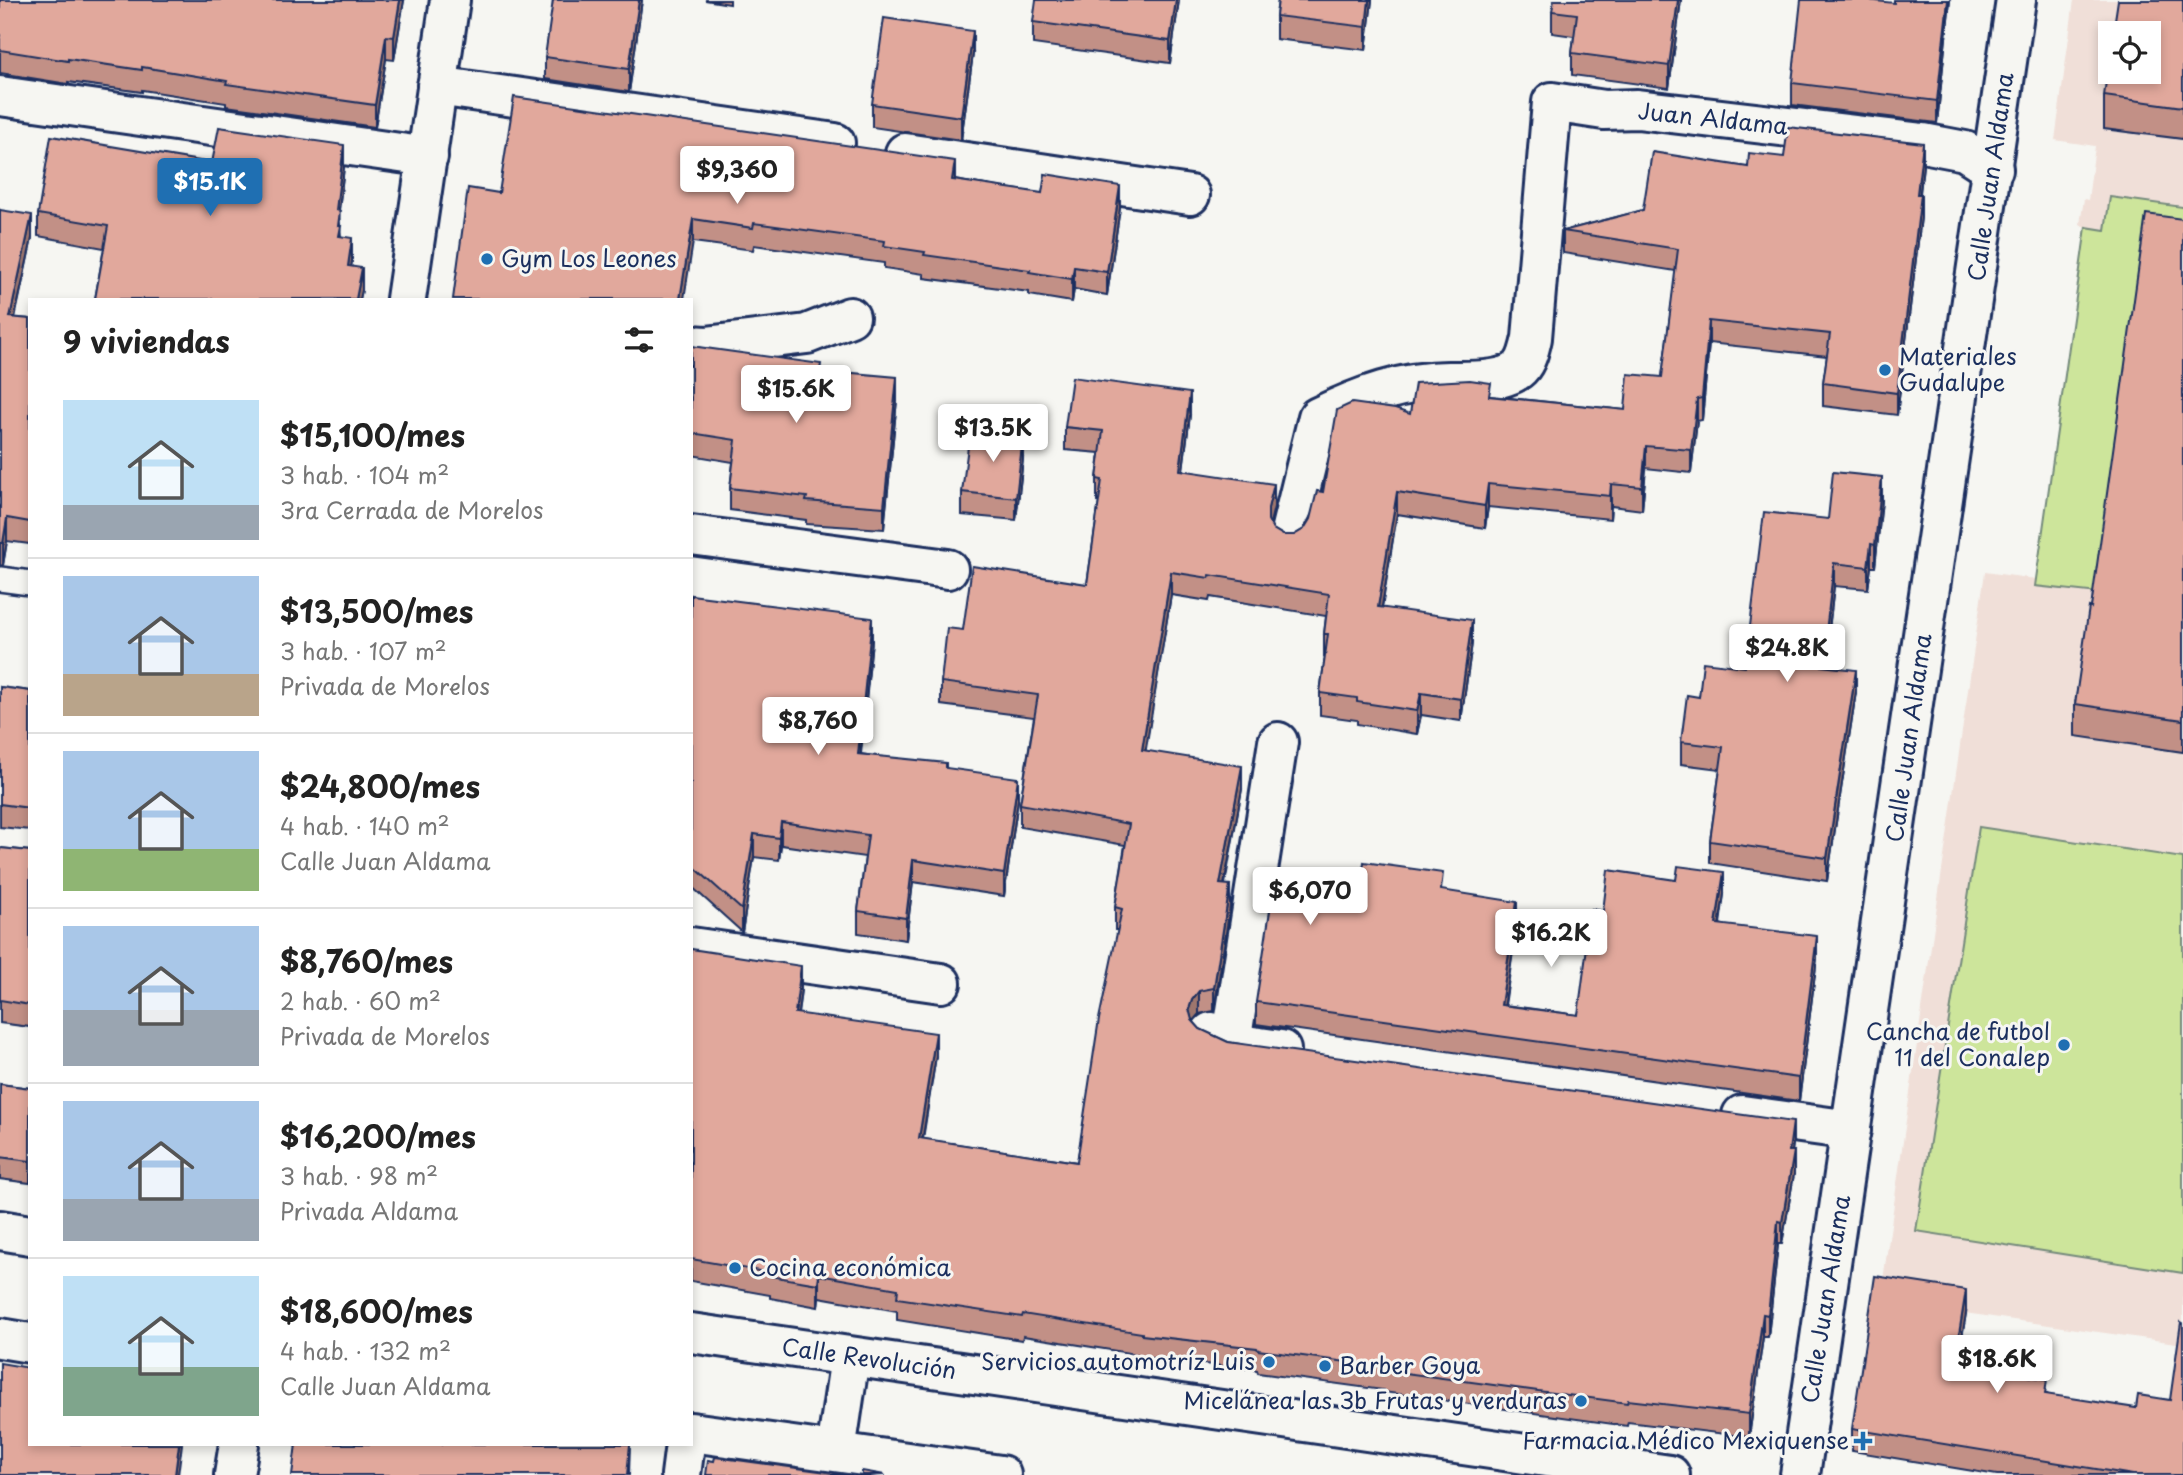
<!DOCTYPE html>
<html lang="es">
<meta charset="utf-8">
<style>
body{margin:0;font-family:"Playpen Sans",sans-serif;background:#f6f6f6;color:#222;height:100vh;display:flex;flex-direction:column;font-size:26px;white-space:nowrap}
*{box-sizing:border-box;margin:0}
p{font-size:23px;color:#767676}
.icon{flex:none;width:38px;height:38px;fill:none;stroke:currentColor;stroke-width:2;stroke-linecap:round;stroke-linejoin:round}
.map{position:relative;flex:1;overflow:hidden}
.panel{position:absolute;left:28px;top:298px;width:665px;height:1148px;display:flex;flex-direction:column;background:#fff;border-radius:0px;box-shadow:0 4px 10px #0003}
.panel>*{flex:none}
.fabs{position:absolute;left:2098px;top:21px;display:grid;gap:14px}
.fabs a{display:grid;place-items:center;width:63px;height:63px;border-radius:0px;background:#fff;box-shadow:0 4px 10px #0003;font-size:35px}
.price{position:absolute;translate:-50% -60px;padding:0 16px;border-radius:7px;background:#fff;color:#222;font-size:23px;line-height:46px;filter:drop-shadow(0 2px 4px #0008)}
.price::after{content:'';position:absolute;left:50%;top:42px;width:21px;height:16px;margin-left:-10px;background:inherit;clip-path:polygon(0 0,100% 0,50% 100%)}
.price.active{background:#1f6fb2;color:#fff}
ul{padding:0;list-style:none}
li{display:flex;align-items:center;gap:21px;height:175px;padding:0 35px}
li+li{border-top:2px solid #e0e0e0}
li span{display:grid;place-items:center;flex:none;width:196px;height:140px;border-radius:0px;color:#555}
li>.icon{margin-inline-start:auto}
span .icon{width:84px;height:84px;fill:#fffc;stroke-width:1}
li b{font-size:30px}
h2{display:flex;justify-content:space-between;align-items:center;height:84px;padding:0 35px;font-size:30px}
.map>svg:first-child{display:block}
.built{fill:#f0dfd8;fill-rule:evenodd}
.green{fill:#cde59b;stroke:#748a7c;stroke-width:2}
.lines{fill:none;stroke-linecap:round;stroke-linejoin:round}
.service-casing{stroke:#1b2f5e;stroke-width:28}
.minor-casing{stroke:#1b2f5e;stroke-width:44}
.service{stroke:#f6f6f2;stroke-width:23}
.minor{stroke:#f6f6f2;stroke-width:38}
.wall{fill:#c29086;stroke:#1b2f5e;stroke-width:2}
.shaded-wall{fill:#9e766d;stroke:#1b2f5e;stroke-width:2}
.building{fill:#e1a89c;stroke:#1b2f5e;stroke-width:2}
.poi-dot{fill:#1f6fb2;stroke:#f6f6f2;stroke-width:2.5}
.labels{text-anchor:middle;stroke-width:6;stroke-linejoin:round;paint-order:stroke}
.street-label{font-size:23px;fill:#1b2f5e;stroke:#f6f6f2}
.poi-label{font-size:23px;fill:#1b2f5e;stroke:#f6f6f2;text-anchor:start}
</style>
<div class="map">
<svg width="2183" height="1475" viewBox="0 0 2183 1475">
<rect width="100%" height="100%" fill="#f6f6f2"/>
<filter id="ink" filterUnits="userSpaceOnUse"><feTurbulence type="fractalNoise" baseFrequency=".0143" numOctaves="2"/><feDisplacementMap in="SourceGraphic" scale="14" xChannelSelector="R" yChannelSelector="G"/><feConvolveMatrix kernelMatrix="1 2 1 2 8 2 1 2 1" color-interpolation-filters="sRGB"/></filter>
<g filter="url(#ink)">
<!-- built -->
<path class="built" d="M2074 0H2183V1344L1880 1301 1985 572 2036 579 2086 228 2080 224 2084 199 2088 200 2095 146 2055 140ZM2110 33H2149V72H2110Z"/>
<!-- green -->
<g class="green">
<path d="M2110 197 2183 207V251L2098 593 2035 586 2086 227 2105 230Z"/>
<path d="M1979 827 2183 858V1273L1916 1231Z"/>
</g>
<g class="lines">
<defs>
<path id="service" d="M0 579 30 583"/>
<g id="minor">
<path d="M437 86 835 143"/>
<path d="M0 96 428 157"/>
<path d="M905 153 1190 195"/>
<path d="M406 299 450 0"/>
<path d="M691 345 706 346 807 334 850 317"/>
<path d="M691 535 948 569"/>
<path d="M1289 536 1318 417C1361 396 1404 380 1452 381 1470 381 1506 382 1520 368 1527 361 1530 347 1532 338L1552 102 1604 110 1637 109 1923 143 1965 151 1993 169"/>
<path d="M691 947 941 983"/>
<path d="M1211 1032 1231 1043 1281 1050"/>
<path d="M1231 1043 1278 742"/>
<path d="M1742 1115 1851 1130"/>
<path d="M0 1230 30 1235"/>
<path d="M691 1333 1670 1475"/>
<path d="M0 1338 30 1343"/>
<path d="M691 1432 1001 1475"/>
<path d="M836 1451 850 1357"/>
<path d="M234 1475 239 1444"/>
<path d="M681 1475 685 1444"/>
<path d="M1800 1475 2016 0"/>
</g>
</defs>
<!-- service casing -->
<use href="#service" class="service-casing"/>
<!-- minor casing -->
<use href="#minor" class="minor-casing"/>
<!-- service -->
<use href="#service" class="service"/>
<!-- minor -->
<use href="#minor" class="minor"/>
</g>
<!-- wall -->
<g class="wall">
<path d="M0 0H404L394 60 386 59 375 127 226 106V103L142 90V92L68 82V84L0 73Z"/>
<path d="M642 0 629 92 545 79V57Z"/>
<path d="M705 0H730V4Z"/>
<path d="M1179 0 1170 63 1033 44V22Z"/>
<path d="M1278 0H1372L1366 50 1276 39V16Z"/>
<path d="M1681 0 1669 88 1572 75V53L1574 36 1552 33V11Z"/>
<path d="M1894 0H1950L1937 123 1792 105V83L1894 3Z"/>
<path d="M2183 0V139L2104 129V96Z"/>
<path d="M973 54 961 140 872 127V104Z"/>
<path d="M1784 157 1923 165 1920 194 1921 217 1897 415 1823 406V383L1827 356 1709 343 1702 420 1697 421 1691 473 1646 468 1642 510 1611 506 1610 519 1488 507 1485 528 1397 514 1382 608 1472 643 1461 721 1421 715 1417 734 1357 724V720L1320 715V693L1325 656H1324V634L1326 616 1210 597 1209 601 1171 595 1145 751 1242 789 1225 884 1230 907 1214 1011 1199 1014 1193 1021 1200 1029 1228 1042 1793 1144 1792 1151 1794 1174 1782 1244H1778L1768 1337H1763L1749 1437 1628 1422 1627 1426 1383 1392V1390L1258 1373 1257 1370 1142 1357V1355L1023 1336 1022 1340 897 1320V1311L819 1297 818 1307 770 1298V1295L691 1281V949L801 989 798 1014 936 1056 923 1139 1077 1162 1118 930H1115V907L1125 845 1020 827V804L1034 717 941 705V682L963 630 1087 584 1099 502H1097V479L1100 453 1065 450V427L1190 415 1183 470 1274 507 1270 523 1273 529 1283 535H1294L1304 529 1323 492 1410 414 1491 396 1625 410 1662 377 1676 271 1563 253V231L1643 210 1748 167Z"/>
<path d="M212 163 344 167 339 211 341 237 352 261 351 267 362 290 360 299H95L104 248 38 236V214Z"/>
<path d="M955 180 1120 208 1107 295 1074 289 1072 302 1029 295V292L924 278V274L884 268V263L754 245 753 250 693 242 499 193Z"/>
<path d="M0 210 32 238 15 318 30 319V544L7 541 3 565 0 566Z"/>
<path d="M2183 219V752L2075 736V704L2091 608Z"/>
<path d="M691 346 821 370 897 400 884 529 806 524V520L730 510V488L733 462 691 455Z"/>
<path d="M1023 459 1016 520 962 515V492Z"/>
<path d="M1882 500 1875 567H1871L1868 589 1834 586 1825 666 1856 692 1827 881 1710 863V841L1720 769 1681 764V742L1699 697 1745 667 1828 519Z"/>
<path d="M691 595 872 640 861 754 946 768 1018 800 1004 896 913 882 906 940 858 933V911L865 857 781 845 779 860 754 857 742 932 691 886Z"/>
<path d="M0 687 30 691V830L0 827Z"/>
<path d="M0 848 30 851V1027L0 1023Z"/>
<path d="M1443 891 1517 925 1505 1005 1578 1015 1603 911 1724 894 1720 924 1817 958 1799 1101 1256 1024V1002L1358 903Z"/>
<path d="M0 1084 30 1088V1183L0 1179Z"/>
<path d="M1966 1313 1957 1366 2047 1394 2183 1475H1997L1852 1451V1429Z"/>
</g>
<!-- shaded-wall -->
<g class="shaded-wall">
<path d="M400 0H404L394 60V37Z"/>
<path d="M639 0H642L629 92V69Z"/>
<path d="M1176 0H1179L1170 63V41Z"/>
<path d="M1369 0H1372L1366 50V27Z"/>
<path d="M1678 0H1681L1669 88V66Z"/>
<path d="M1948 0H1950L1937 123V101Z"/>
<path d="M973 31V54L961 140V117Z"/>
<path d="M386 36V59L375 127V105Z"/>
<path d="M1923 143V165L1917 216V194Z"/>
<path d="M344 145V167L336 233V210Z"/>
<path d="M955 161V183L952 180Z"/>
<path d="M1120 186V208L1107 295V272Z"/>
<path d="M1921 194V217L1897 415V393Z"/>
<path d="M32 215V238L10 339V317Z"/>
<path d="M693 219V242L684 299H680Z"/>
<path d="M352 238V261L348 289V266Z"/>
<path d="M1074 267V289L1072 302V279Z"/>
<path d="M362 268V290L360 299H356Z"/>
<path d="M1709 321V343L1702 420V398Z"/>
<path d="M897 377V400L884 529V507Z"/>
<path d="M1190 393V415L1180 492V470Z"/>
<path d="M1697 399V421L1691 473V450Z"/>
<path d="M1023 436V459L1016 520V498Z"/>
<path d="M1646 446V468L1642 510V487Z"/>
<path d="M1882 477V500L1875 567V545Z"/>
<path d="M1274 484V507L1268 531V508Z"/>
<path d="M1488 484V507L1485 528V506Z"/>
<path d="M1611 484V506L1610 519V496Z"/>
<path d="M1397 492V514L1378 630V607Z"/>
<path d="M7 518V541L3 565V543Z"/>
<path d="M1871 544V567L1868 589V567Z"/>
<path d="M1834 563V586L1822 688V666Z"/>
<path d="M1171 572V595L1142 773V750Z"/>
<path d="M872 618V640L858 776V754Z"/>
<path d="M1472 620V643L1461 721V699Z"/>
<path d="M1856 670V692L1827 881V858Z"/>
<path d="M1421 693V715L1417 734V711Z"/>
<path d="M1242 766V789L1220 906V884Z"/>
<path d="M1018 778V800L1004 896V874Z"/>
<path d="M781 822V845L779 860V838Z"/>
<path d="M754 834V857L742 932V910Z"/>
<path d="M913 860V882L906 940V918Z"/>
<path d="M1724 872V894L1716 946V924Z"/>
<path d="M1230 885V907L1214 1011V988Z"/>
<path d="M1517 902V925L1501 1027V1005Z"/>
<path d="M1817 936V958L1799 1101V1078Z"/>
<path d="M801 966V989L795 1036V1013Z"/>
<path d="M1199 991V1014L1192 1022 1189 1009 1192 1000Z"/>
<path d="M936 1033V1056L919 1160V1138Z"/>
<path d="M1793 1122V1144L1789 1173V1151Z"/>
<path d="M1794 1151V1174L1782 1244V1222Z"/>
<path d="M1778 1221V1244L1768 1337V1315Z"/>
<path d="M819 1275V1297L818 1307V1284Z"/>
<path d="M1966 1290V1313L1954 1388V1366Z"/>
<path d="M1763 1314V1337L1749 1437V1414Z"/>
<path d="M179 1444H182L178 1475H175Z"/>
<path d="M630 1444 629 1475H627Z"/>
</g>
<!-- building -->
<g class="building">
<path d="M0 0H400L394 37 386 36 375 105 226 84 227 81 142 67V70L68 59V61L0 50Z"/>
<path d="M553 0H639L629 69 545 57Z"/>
<path d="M1036 0H1176L1170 41 1033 22Z"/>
<path d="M1278 0H1369L1366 27 1276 16Z"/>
<path d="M1554 0H1678L1669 66 1572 53 1577 14 1552 11Z"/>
<path d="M1801 0H1866L1894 3V0H1948L1937 101 1792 83Z"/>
<path d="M2118 0H2183V107L2104 96 2110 51V72H2149V33H2113Z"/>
<path d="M884 18 973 31 961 117 872 104Z"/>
<path d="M514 97 955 161 952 180 1042 193 1045 174 1120 186 1107 272 1074 267 1072 279 1029 272 1030 270 924 255 925 252 884 246 885 241 754 223 753 228 693 219 680 299H453L468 188 499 193Z"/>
<path d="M219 127 344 145 336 210 340 211 338 226H341L339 236 352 238 348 266 362 268 356 299H95L108 226 38 214 51 136 212 163Z"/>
<path d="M1788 127 1923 143 1917 194H1921L1897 393 1823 383 1830 334 1709 321 1702 398 1697 399 1691 450 1646 446 1642 487 1611 484 1610 496 1488 484 1485 506 1397 492 1378 607 1472 620 1461 699 1421 693 1417 711 1357 702V698L1320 693 1328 634H1324L1329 594 1210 575 1209 578 1171 572 1142 750 1242 766 1220 884 1230 885 1214 988 1199 991 1192 1000 1189 1009 1192 1020 1200 1029 1228 1042 1793 1122 1789 1151H1794L1782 1222 1778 1221 1768 1315 1763 1314 1749 1414 1628 1400 1627 1403 1383 1370 1384 1367 1258 1350 1257 1348 1142 1335V1333L1023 1314 1022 1317 897 1298 898 1289 819 1275 818 1284 770 1276 771 1273 691 1259V949L801 966 795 1013 936 1033 919 1138 1077 1162 1099 1019 1122 909 1115 907 1129 824 1020 804 1038 695 941 682 947 628 963 630 972 566 1087 584 1102 480 1097 479 1103 431 1065 427 1072 377 1190 393 1180 470 1274 484 1268 508V520L1273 529 1283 535H1294L1304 529 1310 519 1317 491 1323 492 1337 410 1352 403 1395 409 1410 414 1415 383 1470 380 1491 383 1489 396 1625 410 1628 374 1662 377 1678 249 1563 231 1643 210 1652 152 1748 167 1749 153 1784 157Z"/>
<path d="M0 210 32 215 10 317 30 319V522L7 518 3 543H0Z"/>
<path d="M2146 214 2183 219V720L2075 704 2089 607 2091 608Z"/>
<path d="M691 346 821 364 820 370 897 377 884 507 806 501 807 497 730 488 736 440 691 433Z"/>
<path d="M970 431 1023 436 1016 498 962 492Z"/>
<path d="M1833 472 1882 477 1875 545 1871 544 1868 567 1834 563 1822 666 1856 670 1827 858 1710 841 1723 747 1681 742 1687 695 1699 697 1703 662 1745 667 1764 512 1828 519Z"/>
<path d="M691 595 872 618 858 754 946 763V768L1018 778 1004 874 913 860 906 918 858 911 868 835 781 822 779 838 754 834 742 910 691 864Z"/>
<path d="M0 687 30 691V808L0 804Z"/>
<path d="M0 848 30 851V1005L0 1000Z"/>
<path d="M1364 862 1443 873 1441 890 1517 902 1501 1005 1578 1015 1592 909 1603 911 1608 870 1676 880 1678 866 1724 872 1716 924 1817 936 1799 1078 1256 1002 1273 891 1358 903Z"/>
<path d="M0 1084 30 1088V1161L0 1157Z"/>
<path d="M1875 1276 1966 1290 1954 1366 2047 1379 2045 1394 2136 1408 2138 1395 2170 1400 2181 1322 2183 1323V1475H2133L1852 1429Z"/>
<path d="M0 1363 30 1368V1444H179L175 1475H0Z"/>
<path d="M296 1444H630L627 1475H292Z"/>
<path d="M715 1457 849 1475H706L708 1460 714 1461Z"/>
<path d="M862 1471 885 1475H862Z"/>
</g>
</g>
<!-- markers -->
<g class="poi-dot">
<circle cx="487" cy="259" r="7"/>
<circle cx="1885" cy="370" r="7"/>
<circle cx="2064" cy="1045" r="7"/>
<circle cx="735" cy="1268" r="7"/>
<circle cx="1269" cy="1362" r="7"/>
<circle cx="1325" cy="1366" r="7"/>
<circle cx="1581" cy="1401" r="7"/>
<path d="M1859.5 1430.5h7v7h7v7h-7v7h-7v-7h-7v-7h7z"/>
</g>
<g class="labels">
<!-- street labels -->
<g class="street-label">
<text transform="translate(1713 119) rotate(6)" y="8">Juan Aldama</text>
<text transform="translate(1991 177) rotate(-82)" y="8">Calle Juan Aldama</text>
<text transform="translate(1909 738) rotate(-82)" y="8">Calle Juan Aldama</text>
<text transform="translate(1826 1299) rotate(-81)" y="8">Calle Juan Aldama</text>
<text transform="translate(869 1359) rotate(8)" y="8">Calle Revolución</text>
</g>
<!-- poi labels -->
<g class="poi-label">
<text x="501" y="267">Gym Los Leones</text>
<text x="1899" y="365">Materiales<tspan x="1899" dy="26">Gudalupe</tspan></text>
<text x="2050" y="1040" text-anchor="end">Cancha de futbol<tspan x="2050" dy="26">11 del Conalep</tspan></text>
<text x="749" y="1276">Cocina económica</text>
<text x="1255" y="1370" text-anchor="end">Servicios automotríz Luis</text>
<text x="1339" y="1374">Barber Goya</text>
<text x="1567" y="1409" text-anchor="end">Micelánea las 3b Frutas y verduras</text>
<text x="1849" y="1449" text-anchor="end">Farmacia Médico Mexiquense</text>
</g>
</g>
</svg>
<div class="fabs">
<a><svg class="icon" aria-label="locate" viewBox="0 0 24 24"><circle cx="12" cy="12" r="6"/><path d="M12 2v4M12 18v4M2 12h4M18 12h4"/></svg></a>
</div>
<b class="price" style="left:737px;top:206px">$9,360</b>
<b class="price active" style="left:210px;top:218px">$15.1K</b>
<b class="price" style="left:796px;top:425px">$15.6K</b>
<b class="price" style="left:993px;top:464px">$13.5K</b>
<b class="price" style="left:1787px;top:684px">$24.8K</b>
<b class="price" style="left:818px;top:757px">$8,760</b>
<b class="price" style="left:1310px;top:927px">$6,070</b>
<b class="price" style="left:1551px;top:969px">$16.2K</b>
<b class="price" style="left:1997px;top:1395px">$18.6K</b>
<section class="panel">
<h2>9 viviendas<svg class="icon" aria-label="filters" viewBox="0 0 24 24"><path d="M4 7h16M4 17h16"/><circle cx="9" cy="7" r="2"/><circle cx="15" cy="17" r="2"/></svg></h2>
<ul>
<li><span style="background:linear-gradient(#bfe0f5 75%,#9aa5b1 0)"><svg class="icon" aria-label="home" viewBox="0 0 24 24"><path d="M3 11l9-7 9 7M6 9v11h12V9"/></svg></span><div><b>$15,100/mes</b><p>3 hab. · 104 m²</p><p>3ra Cerrada de Morelos</p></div></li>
<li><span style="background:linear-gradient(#a9c7e8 70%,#b9a48a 0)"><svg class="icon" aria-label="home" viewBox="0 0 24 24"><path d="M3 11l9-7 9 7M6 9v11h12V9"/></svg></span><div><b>$13,500/mes</b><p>3 hab. · 107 m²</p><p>Privada de Morelos</p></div></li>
<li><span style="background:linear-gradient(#a9c7e8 70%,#8fb573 0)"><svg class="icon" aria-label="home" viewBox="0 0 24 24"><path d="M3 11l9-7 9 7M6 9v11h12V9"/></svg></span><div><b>$24,800/mes</b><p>4 hab. · 140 m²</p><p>Calle Juan Aldama</p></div></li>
<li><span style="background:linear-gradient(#a9c7e8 60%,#9aa5b1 0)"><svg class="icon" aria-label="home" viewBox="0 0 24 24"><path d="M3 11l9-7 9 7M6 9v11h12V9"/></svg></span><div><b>$8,760/mes</b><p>2 hab. · 60 m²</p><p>Privada de Morelos</p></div></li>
<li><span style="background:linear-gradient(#a9c7e8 70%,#9aa5b1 0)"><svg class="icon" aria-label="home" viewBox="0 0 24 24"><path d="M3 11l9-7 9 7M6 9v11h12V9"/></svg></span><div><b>$16,200/mes</b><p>3 hab. · 98 m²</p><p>Privada Aldama</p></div></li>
<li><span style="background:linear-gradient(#bfe0f5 65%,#7fa58c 0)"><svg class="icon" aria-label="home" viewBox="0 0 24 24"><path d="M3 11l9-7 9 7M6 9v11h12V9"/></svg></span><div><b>$18,600/mes</b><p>4 hab. · 132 m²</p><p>Calle Juan Aldama</p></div></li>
</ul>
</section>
</div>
